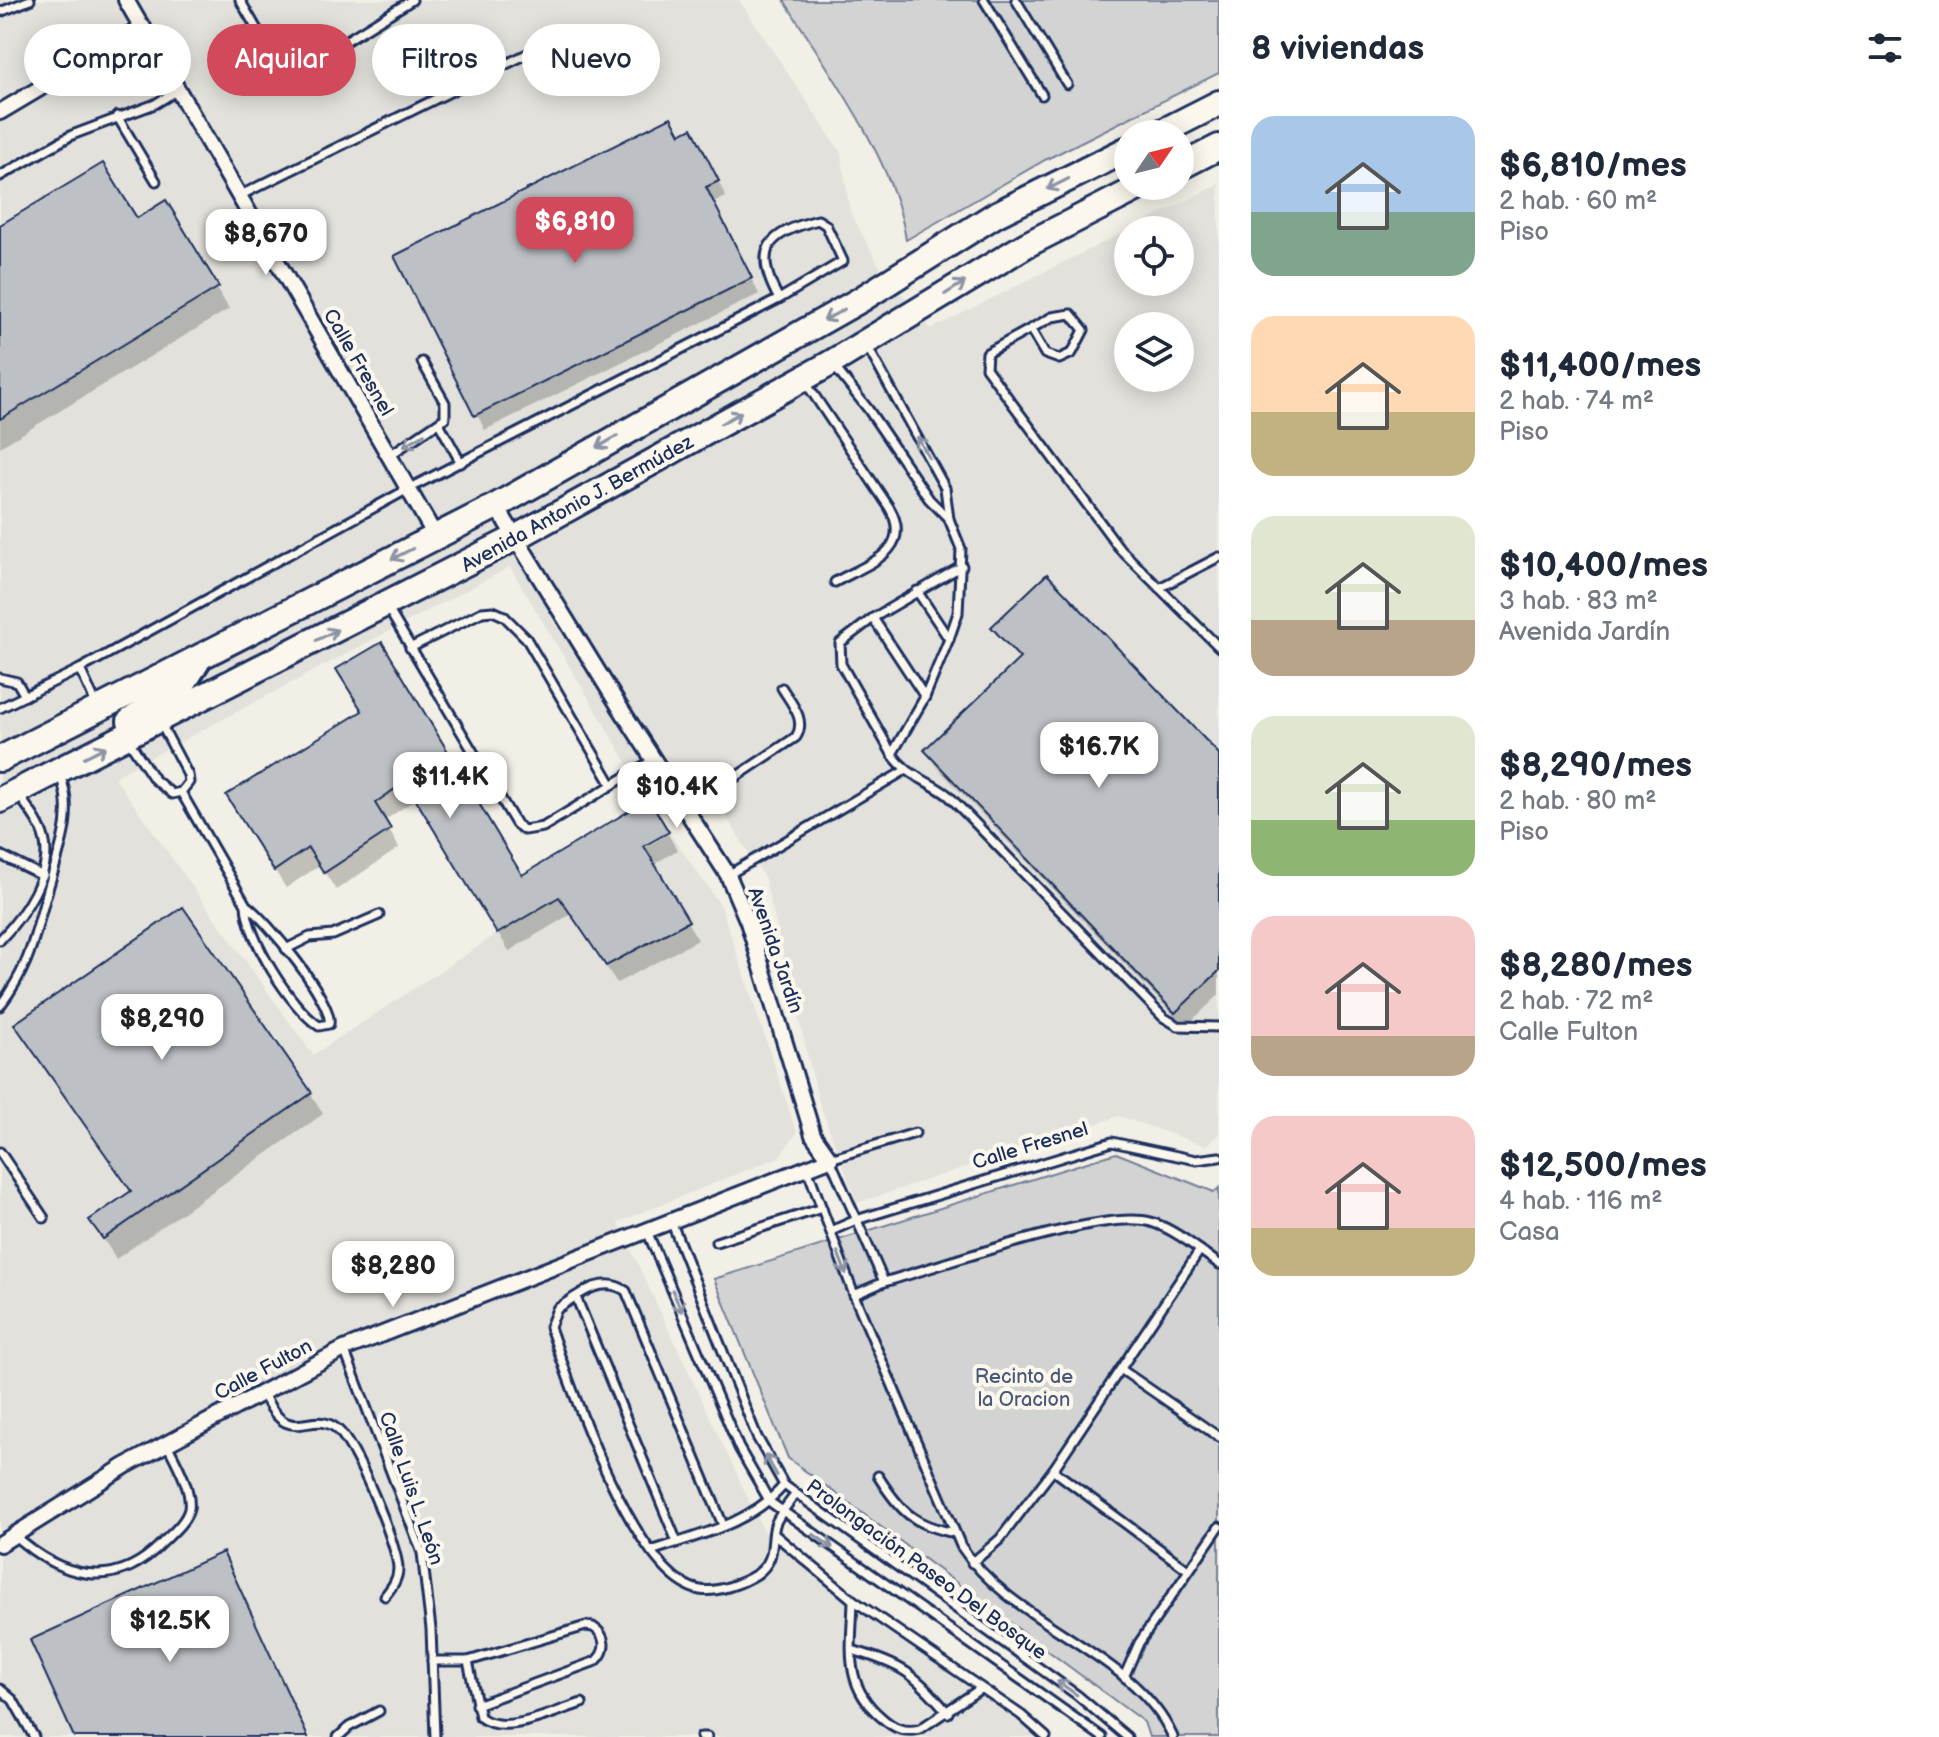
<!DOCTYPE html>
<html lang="es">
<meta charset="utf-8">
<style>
body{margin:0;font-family:"Balsamiq Sans",sans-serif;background:#f2f2f3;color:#1f2937;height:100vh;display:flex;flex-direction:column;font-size:30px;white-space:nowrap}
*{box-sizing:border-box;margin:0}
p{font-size:26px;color:#747a83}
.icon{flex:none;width:44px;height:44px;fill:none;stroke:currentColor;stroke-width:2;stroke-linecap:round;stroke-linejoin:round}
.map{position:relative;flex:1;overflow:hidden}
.details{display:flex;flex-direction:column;background:#fff;width:720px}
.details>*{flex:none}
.hud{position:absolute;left:24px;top:24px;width:760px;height:72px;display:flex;gap:16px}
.needle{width:52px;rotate:55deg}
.controls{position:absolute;left:1114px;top:120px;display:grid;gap:16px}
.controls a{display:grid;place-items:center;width:80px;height:80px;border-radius:50%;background:#fff;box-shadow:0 4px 20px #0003;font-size:40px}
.price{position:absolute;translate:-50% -68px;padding:0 18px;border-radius:16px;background:#fff;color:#222;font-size:26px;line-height:52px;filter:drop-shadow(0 2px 4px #0008)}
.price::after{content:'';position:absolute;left:50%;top:48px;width:24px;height:18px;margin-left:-12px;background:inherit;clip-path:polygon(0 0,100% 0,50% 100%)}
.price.active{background:#d1495b;color:#fff}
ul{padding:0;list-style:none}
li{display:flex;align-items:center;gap:24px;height:200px;padding:0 32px}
li span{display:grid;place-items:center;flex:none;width:224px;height:160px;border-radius:24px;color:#555}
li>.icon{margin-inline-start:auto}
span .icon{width:96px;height:96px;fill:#fffc;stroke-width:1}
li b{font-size:34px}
h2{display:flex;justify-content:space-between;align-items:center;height:96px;padding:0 32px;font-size:34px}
.chip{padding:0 28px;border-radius:36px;background:#fff;box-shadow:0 4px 20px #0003;font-size:28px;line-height:72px}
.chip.active{background:#d1495b;color:#fff}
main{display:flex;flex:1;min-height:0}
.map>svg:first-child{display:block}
.built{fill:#e2e1dc;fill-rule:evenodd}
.green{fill:#d2d3d2;stroke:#768198;stroke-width:2}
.shadow{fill:#0003}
.building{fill:#bdc0c4;stroke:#1b2f5e;stroke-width:2}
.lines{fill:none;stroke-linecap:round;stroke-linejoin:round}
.service-casing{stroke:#1b2f5e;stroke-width:13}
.minor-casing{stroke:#1b2f5e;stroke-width:20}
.primary-casing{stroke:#1b2f5e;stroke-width:30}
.service{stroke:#fbf7ec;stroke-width:7}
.minor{stroke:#fbf7ec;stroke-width:14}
.primary{stroke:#fbf7ec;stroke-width:24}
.oneway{stroke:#8b93a5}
.labels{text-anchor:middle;stroke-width:8;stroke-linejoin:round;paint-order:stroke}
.street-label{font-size:20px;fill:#1b2f5e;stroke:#fbf7ec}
.park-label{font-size:20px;fill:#49587b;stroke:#fbf7ec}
</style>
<main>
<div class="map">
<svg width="1219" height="1737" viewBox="0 0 1219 1737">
<rect width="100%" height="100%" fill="#f2efe6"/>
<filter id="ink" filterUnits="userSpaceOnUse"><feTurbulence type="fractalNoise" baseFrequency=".0125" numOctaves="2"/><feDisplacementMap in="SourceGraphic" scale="16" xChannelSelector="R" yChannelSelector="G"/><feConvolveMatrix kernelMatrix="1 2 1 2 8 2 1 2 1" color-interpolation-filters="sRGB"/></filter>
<g filter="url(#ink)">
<!-- built -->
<path class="built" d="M0 0H739L841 153 850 212 881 269 931 329 1128 230V282H1180V230H1129L1219 184V1135L1206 1146 1119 1116 857 1203 819 1102 765 879 695 766 649 799 510 567 114 777 313 1055 497 934 669 832 721 906 797 1133 779 1157 618 1222 763 1530 1054 1737H0ZM1128 326H1180V378H1128Z"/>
<!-- green -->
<g class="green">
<path d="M784 0H1219V73L1045 160 906 240C895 160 826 68 784 0Z"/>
<path d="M1116 1153 1214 1192 1219 1188V1737H1149L1144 1722 788 1458 714 1279Z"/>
</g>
<!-- shadow -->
<g class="shadow">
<path d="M680 136 700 145 726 197 713 203 759 294 485 430 396 257Z"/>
<path d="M166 203 229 309 0 447V227L136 221Z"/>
<path d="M993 628 1219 757V995L1185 1027 935 765 927 750 1020 661Z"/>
<path d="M364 712 522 878 634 850 636 853 668 834 677 850 653 865 698 940 617 983 571 914 509 951 417 798 384 821 399 848 336 890 320 865 286 888 239 814Z"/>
<path d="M29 1045 311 1094 323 1114 116 1259 92 1221 132 1193Z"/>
</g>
<!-- building -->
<g class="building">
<path d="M671 117 680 134 692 128 719 181 706 187 752 278 474 416 394 256Z"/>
<path d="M103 163 137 218 166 200 219 287 0 419V225Z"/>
<path d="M1047 574 1219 754V971L1175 1013 924 750 1020 658 991 627Z"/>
<path d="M382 642 522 875 649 799 669 832 644 846 689 921 606 966 559 897 497 934 405 782 375 803 391 829 324 873 308 848 274 871 226 795 362 711 336 669Z"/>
<path d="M183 907 312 1093 103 1239 89 1220 131 1191 14 1024Z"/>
<path d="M223 1552 308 1737H74L30 1640Z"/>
</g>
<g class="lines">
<defs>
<g id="service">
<path d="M240 0 277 64 286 71H297L412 0"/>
<path d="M984 0 1042 95"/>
<path d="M1016 0 1067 84"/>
<path d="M0 12 30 0"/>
<path d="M117 116 156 181"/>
<path d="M0 176 72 135 155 104 178 90"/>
<path d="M241 195 539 48"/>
<path d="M1031 330 1045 354 1059 359 1072 353 1084 330 1071 314 1052 317 987 353 986 368 1120 549 1219 647"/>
<path d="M867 346 945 488 949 519 961 549 958 613 949 639 925 697 892 754C908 777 927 779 949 796L1163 1017 1178 1026 1219 1027"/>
<path d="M833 365 868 409 929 499 949 519"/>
<path d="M806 383 889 507C915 551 867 564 835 582"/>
<path d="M440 425 461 463"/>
<path d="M390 455 445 418V403L422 362"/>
<path d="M1159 588 1219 557"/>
<path d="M917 591 949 639"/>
<path d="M387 607 516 824 524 830 543 827 653 760"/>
<path d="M873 618 925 697"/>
<path d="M410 648 482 612 493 611 504 616 526 638 612 785"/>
<path d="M0 678 17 682 25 696"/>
<path d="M96 704 80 669 408 489 779 299C752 250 767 233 818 220L826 225 843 261 779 299"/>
<path d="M0 708 80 669"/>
<path d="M129 741 154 779 172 794 181 792 189 782 188 775 161 724"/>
<path d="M892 754 841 664 840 643 873 618 962 566"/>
<path d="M181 792 246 905C247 938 291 1008 319 1026L329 1024C334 1002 266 919 246 905"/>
<path d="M686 810 796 737C807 720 791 703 782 688"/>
<path d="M0 855 43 876"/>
<path d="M728 875 904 771"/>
<path d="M0 940C23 916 54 873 44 838 40 822 27 807 18 794"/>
<path d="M286 949 310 937 333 935 379 915"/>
<path d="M0 1006C31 964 33 940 47 893 58 853 77 813 59 773"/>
<path d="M0 1152 44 1218"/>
<path d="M807 1168 854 1295 961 1546C1014 1627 1134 1651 1173 1737"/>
<path d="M671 1221 757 1437 784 1485 1077 1695 1127 1737"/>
<path d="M647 1231 739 1448 770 1502 1102 1737"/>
<path d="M831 1231 856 1220 1112 1142 1196 1160 1219 1157"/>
<path d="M716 1242 822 1208"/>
<path d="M884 1282 830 1159 915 1133"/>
<path d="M854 1295 884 1282C941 1266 1102 1208 1151 1222 1176 1230 1198 1249 1219 1264"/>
<path d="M576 1297 677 1542"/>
<path d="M344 1349 422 1553 431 1629 435 1737"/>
<path d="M1122 1370 1219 1437"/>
<path d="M263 1393C289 1451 311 1407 337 1429 355 1444 398 1545 398 1569 398 1580 391 1588 385 1596"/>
<path d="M1053 1470 1188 1570"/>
<path d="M878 1476C900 1511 913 1525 955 1533"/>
<path d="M723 1525 626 1291C602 1274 578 1295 557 1309L550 1327C570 1385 635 1579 700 1590 717 1593 743 1583 757 1574 777 1559 770 1544 775 1525 779 1514 788 1504 795 1495"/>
<path d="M774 1534 853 1600 1021 1715 1046 1737"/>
<path d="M14 1535C61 1578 115 1592 162 1543 171 1534 186 1522 189 1509 192 1489 176 1462 167 1444"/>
<path d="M651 1551C698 1535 751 1524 784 1485"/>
<path d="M972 1563 1000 1539 1053 1470 1200 1250"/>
<path d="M853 1600C852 1647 842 1684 881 1717 893 1728 904 1733 920 1729L980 1689"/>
<path d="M852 1650C903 1665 914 1673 948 1713"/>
<path d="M432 1661H468L586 1626 593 1627C606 1635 608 1650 596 1661L476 1705"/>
<path d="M468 1661 480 1717C504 1737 555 1711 582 1703"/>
<path d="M1124 1677 1139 1643 1219 1527"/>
<path d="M0 1689 13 1700 34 1737"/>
<path d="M338 1737 349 1727 379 1711"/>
<path d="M701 1737H707"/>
</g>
<g id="minor">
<path d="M126 0 436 537"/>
<path d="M0 112 143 27"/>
<path d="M0 1544 125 1466 344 1349 830 1159 813 1135 748 922 728 875 619 706 496 506"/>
</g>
<g id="primary">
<path d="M1158 134 1219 103"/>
<path d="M1180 167 1219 147"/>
<path d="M130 721 182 685 197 662"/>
<path d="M0 759 496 506 860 300 995 215 1128 149"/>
<path d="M0 800 515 538 831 363 1026 245 1142 186"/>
</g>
</defs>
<!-- service casing -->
<use href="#service" class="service-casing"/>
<!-- minor casing -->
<use href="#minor" class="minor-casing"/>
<!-- primary casing -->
<use href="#primary" class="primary-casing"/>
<!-- service -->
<use href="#service" class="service"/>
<!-- minor -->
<use href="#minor" class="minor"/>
<!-- primary -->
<use href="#primary" class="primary"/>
</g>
<!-- one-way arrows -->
<defs><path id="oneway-shaft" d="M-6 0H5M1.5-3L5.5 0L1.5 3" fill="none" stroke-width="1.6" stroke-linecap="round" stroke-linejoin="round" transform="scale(2)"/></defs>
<g class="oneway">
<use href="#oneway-shaft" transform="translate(1058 184) rotate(153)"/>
<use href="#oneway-shaft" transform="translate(955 288) rotate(-32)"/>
<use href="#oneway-shaft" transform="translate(834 315) rotate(151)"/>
<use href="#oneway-shaft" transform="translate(731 418) rotate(-29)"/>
<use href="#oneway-shaft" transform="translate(414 440) rotate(149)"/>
<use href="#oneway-shaft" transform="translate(607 442) rotate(150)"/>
<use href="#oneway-shaft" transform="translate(923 447) rotate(-119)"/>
<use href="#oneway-shaft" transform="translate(402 554) rotate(153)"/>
<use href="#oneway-shaft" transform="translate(327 635) rotate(-27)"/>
<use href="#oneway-shaft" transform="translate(95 752) rotate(-27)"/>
<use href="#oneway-shaft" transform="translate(842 1263) rotate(69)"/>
<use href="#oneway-shaft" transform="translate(677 1301) rotate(67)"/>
<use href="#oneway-shaft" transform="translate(771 1465) rotate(-120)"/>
<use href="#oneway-shaft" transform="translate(823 1541) rotate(35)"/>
<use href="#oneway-shaft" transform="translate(1067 1688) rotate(-145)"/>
</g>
</g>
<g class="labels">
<!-- street labels -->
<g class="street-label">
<text transform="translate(359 362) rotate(60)" y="7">Calle Fresnel</text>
<text transform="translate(577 503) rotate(-29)" y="7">Avenida Antonio J. Bermúdez</text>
<text transform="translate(776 950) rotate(71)" y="7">Avenida Jardín</text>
<text transform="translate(1030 1145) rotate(-17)" y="7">Calle Fresnel</text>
<text transform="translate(263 1369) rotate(-28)" y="7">Calle Fulton</text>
<text transform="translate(412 1488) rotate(71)" y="7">Calle Luis L. León</text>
<text transform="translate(927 1569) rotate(36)" y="7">Prolongación Paseo Del Bosque</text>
</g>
<!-- park labels -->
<g class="park-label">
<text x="1024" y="1383">Recinto de<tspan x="1024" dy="23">la Oracion</tspan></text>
</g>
</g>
</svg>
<div class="controls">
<a><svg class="needle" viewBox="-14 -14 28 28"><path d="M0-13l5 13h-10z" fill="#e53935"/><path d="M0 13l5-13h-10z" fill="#747a83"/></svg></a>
<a><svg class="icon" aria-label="locate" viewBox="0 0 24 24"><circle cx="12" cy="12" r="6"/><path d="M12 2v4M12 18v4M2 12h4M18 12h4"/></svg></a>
<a><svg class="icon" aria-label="layers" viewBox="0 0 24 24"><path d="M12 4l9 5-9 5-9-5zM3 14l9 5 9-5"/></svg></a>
</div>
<b class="price active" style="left:575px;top:265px">$6,810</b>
<b class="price" style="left:266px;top:277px">$8,670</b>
<b class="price" style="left:1099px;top:790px">$16.7K</b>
<b class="price" style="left:450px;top:820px">$11.4K</b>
<b class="price" style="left:677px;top:830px">$10.4K</b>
<b class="price" style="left:162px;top:1062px">$8,290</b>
<b class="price" style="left:393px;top:1309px">$8,280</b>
<b class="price" style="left:170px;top:1664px">$12.5K</b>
<div class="hud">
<a class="chip">Comprar</a>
<a class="chip active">Alquilar</a>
<a class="chip">Filtros</a>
<a class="chip">Nuevo</a>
</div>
</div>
<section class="details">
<h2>8 viviendas<svg class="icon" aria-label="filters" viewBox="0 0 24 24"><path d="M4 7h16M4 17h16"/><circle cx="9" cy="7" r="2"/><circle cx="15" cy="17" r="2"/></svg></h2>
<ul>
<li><span style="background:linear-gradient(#a9c7e8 60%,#7fa58c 0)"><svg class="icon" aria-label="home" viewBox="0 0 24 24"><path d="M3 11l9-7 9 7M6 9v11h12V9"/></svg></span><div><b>$6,810/mes</b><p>2 hab. · 60 m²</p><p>Piso</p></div></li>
<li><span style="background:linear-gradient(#ffd9b3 60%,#c2b280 0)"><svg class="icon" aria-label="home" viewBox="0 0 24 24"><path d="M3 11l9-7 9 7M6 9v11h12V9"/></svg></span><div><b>$11,400/mes</b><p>2 hab. · 74 m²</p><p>Piso</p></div></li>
<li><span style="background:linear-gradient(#dfe7d0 65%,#b9a48a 0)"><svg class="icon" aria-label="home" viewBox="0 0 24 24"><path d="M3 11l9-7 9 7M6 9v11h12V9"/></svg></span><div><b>$10,400/mes</b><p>3 hab. · 83 m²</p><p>Avenida Jardín</p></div></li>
<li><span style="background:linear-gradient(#dfe7d0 65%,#8fb573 0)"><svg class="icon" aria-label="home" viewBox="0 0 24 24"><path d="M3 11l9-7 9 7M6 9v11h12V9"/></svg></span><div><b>$8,290/mes</b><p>2 hab. · 80 m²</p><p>Piso</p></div></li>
<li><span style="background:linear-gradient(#f6c9c9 75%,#b9a48a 0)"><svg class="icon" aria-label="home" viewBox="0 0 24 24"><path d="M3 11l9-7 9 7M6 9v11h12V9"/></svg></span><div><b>$8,280/mes</b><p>2 hab. · 72 m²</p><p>Calle Fulton</p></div></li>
<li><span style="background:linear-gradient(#f6c9c9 70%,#c2b280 0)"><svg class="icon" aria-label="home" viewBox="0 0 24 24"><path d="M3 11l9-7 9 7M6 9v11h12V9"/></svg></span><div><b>$12,500/mes</b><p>4 hab. · 116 m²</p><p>Casa</p></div></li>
</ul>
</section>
</main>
